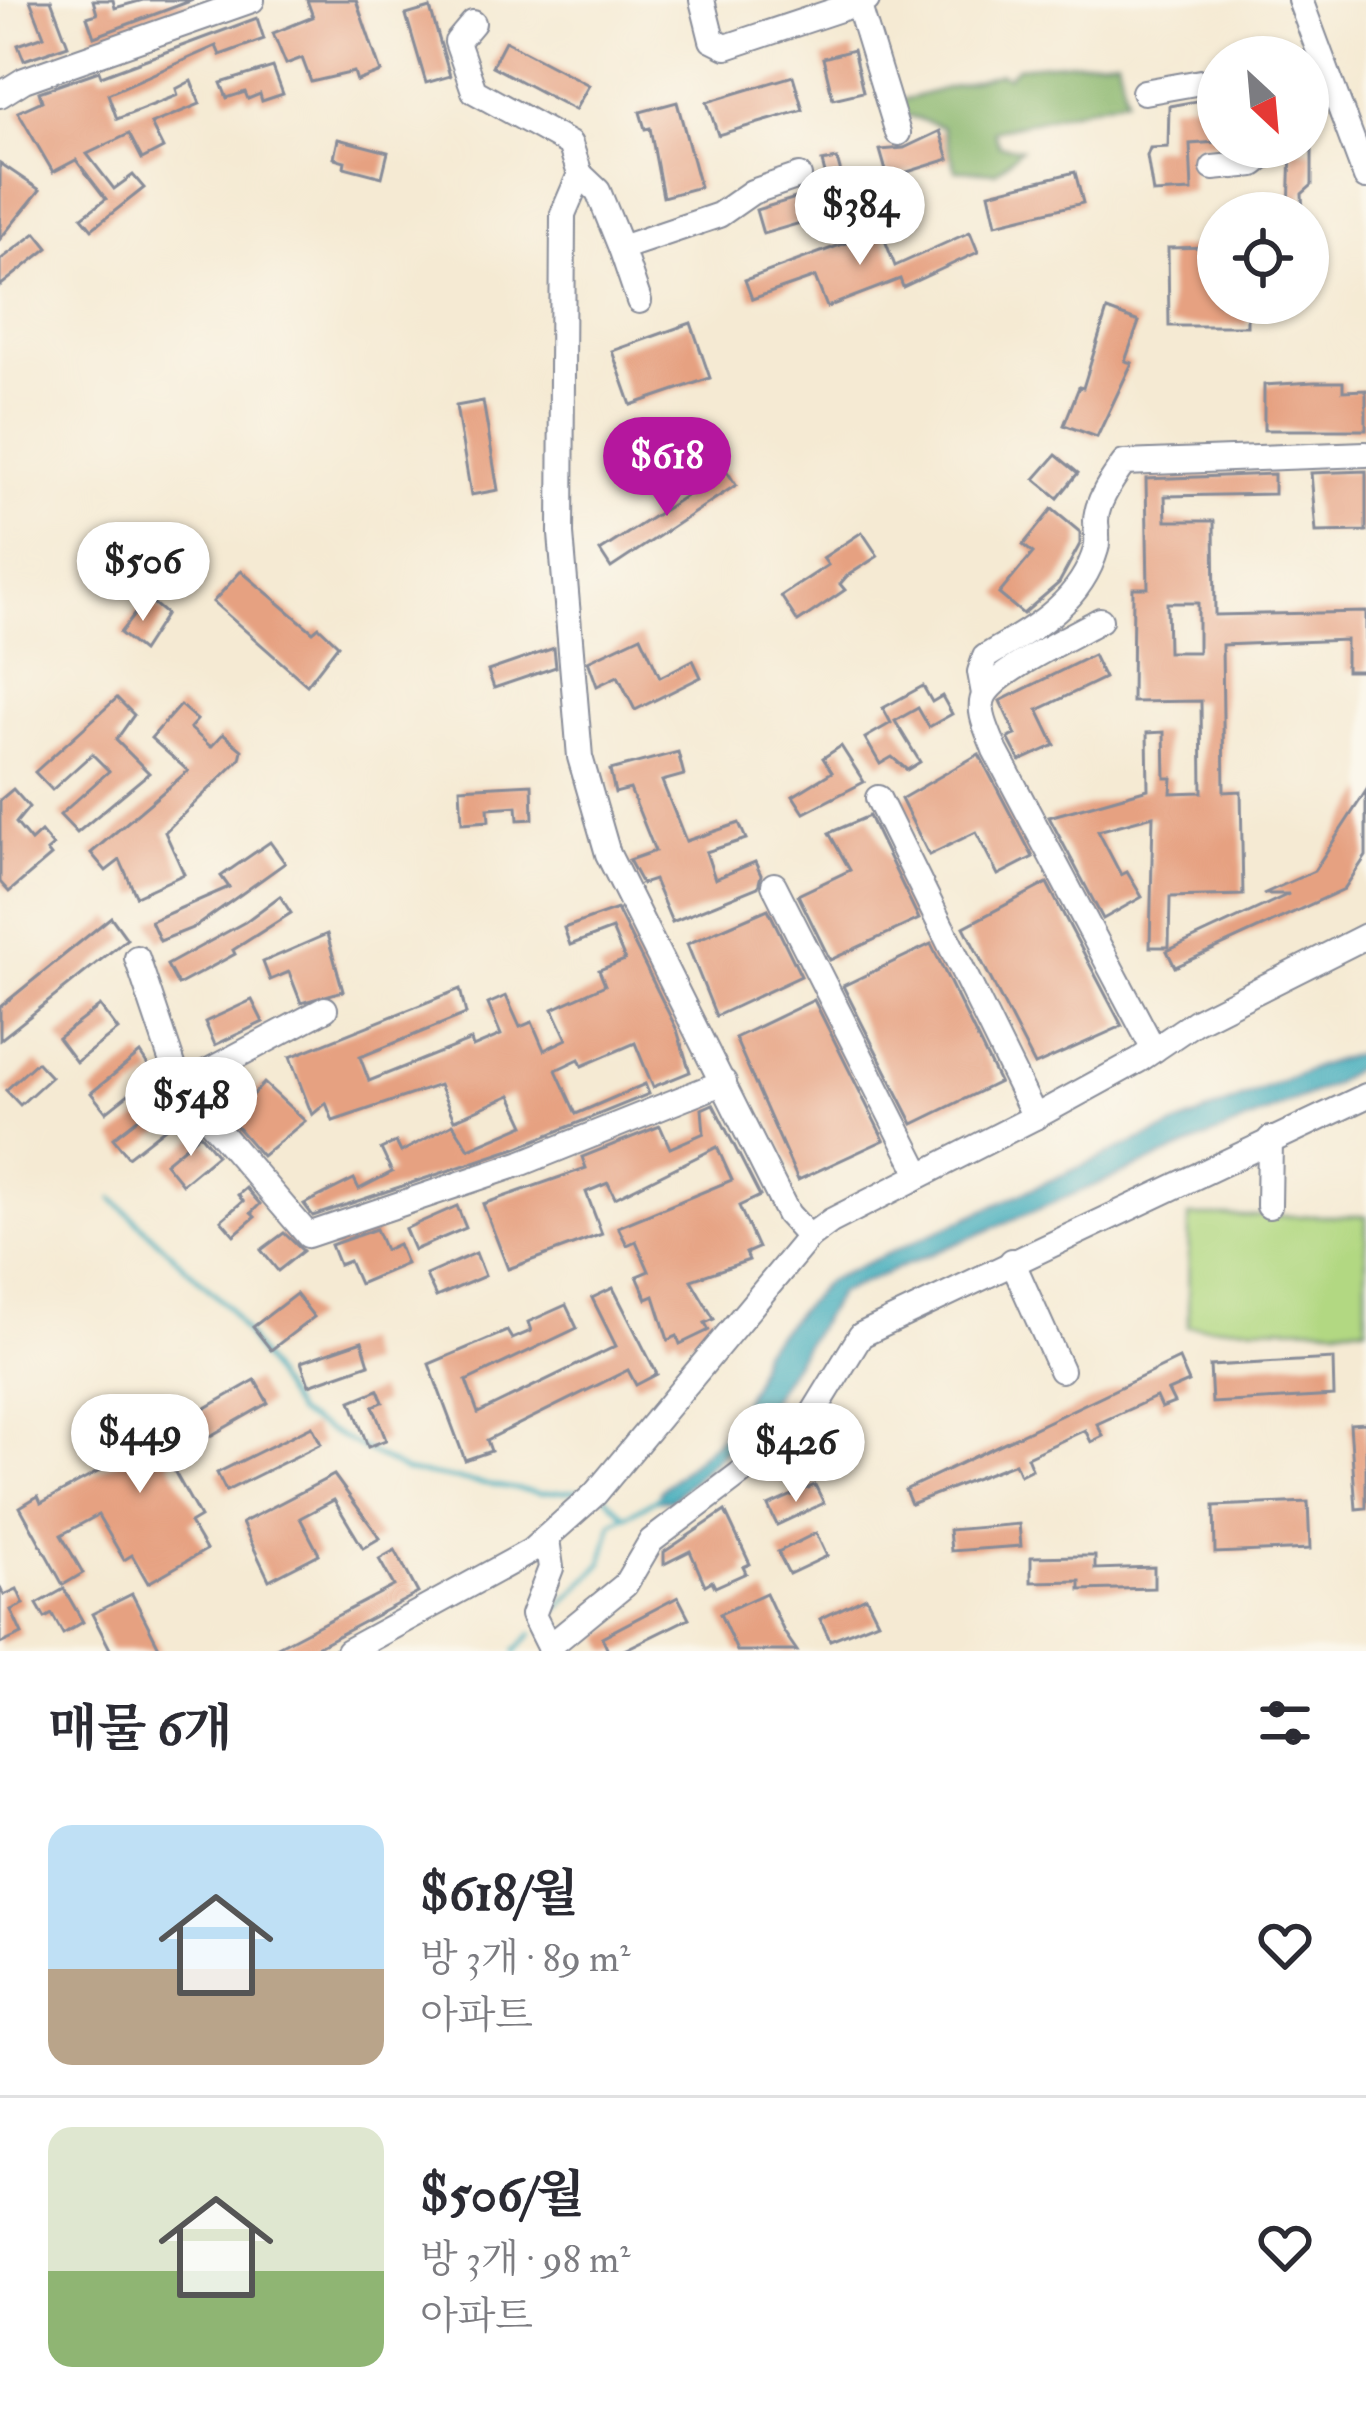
<!DOCTYPE html>
<html lang="ko">
<meta charset="utf-8">
<style>
body{margin:0;font-family:"IM FELL Double Pica","Noto Serif KR",serif;background:#f7f7f7;color:#2b2b33;height:100vh;display:flex;flex-direction:column;font-size:45px;white-space:nowrap}
*{box-sizing:border-box;margin:0}
p{font-size:39px;color:#7c7c81}
.icon{flex:none;width:66px;height:66px;fill:none;stroke:currentColor;stroke-width:2;stroke-linecap:round;stroke-linejoin:round}
.map{position:relative;height:1651px;overflow:hidden}
.drawer{display:flex;flex-direction:column;background:#fff;flex:1}
.drawer>*{flex:none}
.needle{width:78px;rotate:154deg}
.tools{position:absolute;left:1197px;top:36px;display:grid;gap:24px}
.tools a{display:grid;place-items:center;width:132px;height:132px;border-radius:50%;background:#fff;box-shadow:0 3px 9px #0004;font-size:60px}
.price{position:absolute;translate:-50% -102px;padding:0 27px;border-radius:42px;background:#fff;color:#222;font-size:39px;line-height:78px;filter:drop-shadow(0 3px 6px #0008)}
.price::after{content:'';position:absolute;left:50%;top:72px;width:36px;height:27px;margin-left:-18px;background:inherit;clip-path:polygon(0 0,100% 0,50% 100%)}
.price.active{background:#b5179e;color:#fff}
ul{padding:0;list-style:none}
li{display:flex;align-items:center;gap:36px;height:300px;padding:0 48px}
li+li{border-top:3px solid #e1e1e2}
li span{display:grid;place-items:center;flex:none;width:336px;height:240px;border-radius:24px;color:#555}
li>.icon{margin-inline-start:auto}
span .icon{width:144px;height:144px;fill:#fffc;stroke-width:1}
li b{font-size:51px}
h2{display:flex;justify-content:space-between;align-items:center;height:144px;padding:0 48px;font-size:51px}
.map>svg:first-child{display:block}
.green{fill:#b2d882;stroke:#668470;stroke-width:3}
.forest{fill:#8db870;stroke:#547467;stroke-width:3}
.water{fill:#3caaba;stroke:#2c6c8c;stroke-width:3}
.lines{fill:none;stroke-linecap:round;stroke-linejoin:round}
.stream{stroke:#3caaba;stroke-width:4.5}
.building{fill:#e6a181;fill-rule:evenodd}
.minor-casing{stroke:#888c98;stroke-width:28}
.minor{stroke:#fff;stroke-width:24}
</style>
<div class="map">
<svg width="1366" height="1651" viewBox="0 0 1366 1651">
<rect width="100%" height="100%" fill="#fbf7ec"/>
<filter id="ink" filterUnits="userSpaceOnUse"><feTurbulence type="fractalNoise" baseFrequency=".00833" numOctaves="2"/><feDisplacementMap in="SourceGraphic" scale="24" xChannelSelector="R" yChannelSelector="G"/><feConvolveMatrix kernelMatrix="1 2 1 2 8 2 1 2 1" color-interpolation-filters="sRGB"/></filter>
<filter id="wash" filterUnits="userSpaceOnUse"><feTurbulence type="fractalNoise" baseFrequency=".004" numOctaves="4" result="noise"/><feDisplacementMap in="SourceGraphic" scale="48" xChannelSelector="R" yChannelSelector="G"/><feGaussianBlur stdDeviation="2.7" result="paint"/><feColorMatrix in="noise" values="0 0 0 0 0 0 0 0 0 0 0 0 0 0 0 0 0 1.4 0 .05"/><feComposite in="paint" operator="in"/></filter>
<g filter="url(#wash)">
<rect width="100%" height="100%" fill="#f5ead3"/>
<!-- green -->
<path class="green" d="M1189 1216H1366V1327L1188 1326Z"/>
<!-- forest -->
<path class="forest" d="M1117 58 1126 98 993 131 999 145 1021 149 996 172 956 170 942 127 900 113V101L1000 73 1007 77 1017 67Z"/>
<!-- water -->
<path class="water" d="M1366 1051V1062L1330 1086 839 1293 756 1422 671 1500H658L660 1491 720 1437 753 1383 762 1350 827 1281 1129 1145 1320 1065Z"/>
<g class="lines">
<!-- stream -->
<g class="stream">
<path d="M113 1199 229 1308 297 1414 405 1471 541 1493 584 1490"/>
<path d="M606 1497 623 1514"/>
<path d="M545 1622 602 1563 612 1523 662 1496"/>
<path d="M515 1651 532 1634"/>
</g>
</g>
<g id="blocks">
<!-- building -->
<g class="building">
<path d="M30 0H51L68 45 24 60 18 45 44 36Z"/>
<path d="M93 0H113L115 8 143 0H193L94 37 87 17 97 14Z"/>
<path d="M307 0H356L381 72 357 81 354 72 311 82 302 58 286 64 273 33 313 17Z"/>
<path d="M430 8 450 76 426 83 406 15Z"/>
<path d="M257 18 264 39 220 55 216 46 108 94 117 119 178 95 176 89 191 81 200 104 151 124 163 148 142 159 129 134 87 154 114 189 133 175 144 188 92 229 82 217 106 199 76 160 53 172 18 112 42 101 39 92 99 71 101 76Z"/>
<path d="M505 41 589 85 575 110 492 66Z"/>
<path d="M853 50 863 92 833 99 823 58Z"/>
<path d="M273 67 283 94 262 101 260 94 248 99 245 92 227 98 221 83Z"/>
<path d="M793 76 803 110 718 135 707 102Z"/>
<path d="M1218 97V142L1190 144 1192 191 1153 193 1147 156 1150 148 1168 147 1169 106Z"/>
<path d="M677 102 700 187 663 197 650 128 645 129 640 112Z"/>
<path d="M940 131 949 159 888 178 880 150 904 148Z"/>
<path d="M338 139 388 152 382 177 344 167 345 161 334 158Z"/>
<path d="M1291 147 1312 151V185L1302 194 1303 213H1289Z"/>
<path d="M837 159 848 198 827 203 831 214 763 234 756 210 829 188 822 162Z"/>
<path d="M0 163 40 190 0 239Z"/>
<path d="M1075 172 1083 203 996 224 989 193Z"/>
<path d="M881 230 895 266 970 232 978 252 903 287 900 279 827 307 815 277 752 299 745 280Z"/>
<path d="M36 233 48 248 0 286V260Z"/>
<path d="M1213 247 1218 303H1247V326H1169L1168 248Z"/>
<path d="M1107 310 1139 322 1125 361 1132 363 1097 437 1064 425 1079 387 1083 388Z"/>
<path d="M691 323 710 378 631 405 612 351Z"/>
<path d="M1314 382H1343V391L1366 390V430H1264V385Z"/>
<path d="M483 401 498 490 471 495 456 406Z"/>
<path d="M699 448 706 459 654 489 647 477Z"/>
<path d="M1056 455 1078 473 1058 498 1035 479Z"/>
<path d="M726 470 736 485 611 568 600 551Z"/>
<path d="M1366 471V531L1316 532 1311 473Z"/>
<path d="M1274 474V494L1165 496 1166 521H1214L1215 615 1366 612V671H1346V640L1222 645 1224 792 1241 791 1243 895 1170 897 1169 947H1150L1153 816 1098 831 1121 875 1127 872 1142 897 1103 919 1049 817 1148 789 1147 733 1164 732 1165 778H1172L1171 793 1202 792 1201 701 1132 702 1133 588H1148L1146 479ZM1167 603H1198V652H1168Z"/>
<path d="M1052 509 1080 532V544L1059 583 1023 614 999 594 1033 553 1023 545Z"/>
<path d="M862 532 878 556 847 576 840 584 845 590 798 622 781 596 828 565 823 558Z"/>
<path d="M241 571 313 632 319 627 338 645 307 685 213 602Z"/>
<path d="M147 598 166 614 142 651 120 633Z"/>
<path d="M641 636 660 677 693 660 701 677 635 710 618 676 597 686 588 661Z"/>
<path d="M554 648 556 667 494 688 488 671Z"/>
<path d="M1093 655 1104 678 1038 710 1055 745 1020 761 1008 738 1016 735 1000 701Z"/>
<path d="M923 686 932 702 942 696 952 714 929 727 918 708 895 721 920 762 907 770 892 757 880 764 865 738 891 723 883 708Z"/>
<path d="M117 698 134 715 116 740 149 773 77 833 60 815 109 771 92 754 52 790 35 772Z"/>
<path d="M180 705 197 720 190 728 211 747 223 734 242 750 240 759 165 832 184 874 136 896 120 860 106 871 91 853 188 771 151 738Z"/>
<path d="M841 746 864 782 804 813 793 796 832 772 823 758Z"/>
<path d="M678 752 684 775 662 781 686 841 739 823 746 839 706 852 715 879 755 862 761 875 758 887 672 922 654 880 642 884 629 860 655 851 630 789 615 793 610 770Z"/>
<path d="M979 754 1033 857 998 875 976 832 929 855 901 799Z"/>
<path d="M532 784 533 819 518 820 517 806 488 808 489 821 462 823 460 788Z"/>
<path d="M13 789 29 807 16 823 31 841 41 832 53 846 47 851 51 856 9 892 0 882V800Z"/>
<path d="M1366 791V856L1344 889 1175 967 1167 951 1289 894H1263L1314 871Z"/>
<path d="M869 816 919 919 830 960 798 895 850 870 829 833Z"/>
<path d="M270 842 285 863 195 927 160 941 151 921 229 887 221 876Z"/>
<path d="M1047 883 1122 1026 1035 1065 964 927Z"/>
<path d="M280 896 291 913 233 950 235 954 178 985 167 965 245 922Z"/>
<path d="M617 909 677 1030 690 1072 653 1087 635 1043 582 1066 579 1059 556 1070 576 1114 645 1084 649 1094 516 1148 313 1216 304 1204 354 1179 359 1189 392 1172 381 1149 396 1142 401 1152 453 1124 469 1149 525 1125 511 1095 454 1120 439 1085 333 1121 326 1103 312 1115 290 1057 460 989 466 1014 360 1057 369 1081 471 1040 473 1047 501 1035 488 1004 506 996 520 1027 532 1022 544 1050 567 1039 553 1009 605 985 599 970 625 960 612 929 570 945 564 928Z"/>
<path d="M768 909 801 976 716 1016 687 944Z"/>
<path d="M111 917 127 939 0 1040V1007Z"/>
<path d="M327 934 343 991 301 1003 289 972 270 980 263 962Z"/>
<path d="M931 944 999 1082 913 1124 843 986Z"/>
<path d="M252 1000 263 1022 215 1045 205 1022Z"/>
<path d="M814 1000 884 1140 798 1180 735 1038Z"/>
<path d="M100 1006 118 1030 76 1062 58 1038Z"/>
<path d="M140 1053 154 1074 106 1112 91 1093Z"/>
<path d="M37 1062 51 1077 20 1105 6 1090Z"/>
<path d="M264 1083 305 1121 262 1156 230 1119Z"/>
<path d="M167 1096 180 1111 178 1118 128 1157 113 1138Z"/>
<path d="M713 1104 760 1196 739 1206 758 1248 746 1253 749 1260 691 1280 714 1319 705 1323 709 1330 680 1344 677 1336 668 1340 654 1296 647 1299 637 1276 649 1271 636 1241 627 1245 618 1227 732 1180 717 1147 615 1198 608 1183 586 1192 602 1234 508 1269 483 1204 586 1168 582 1157 660 1126 670 1148 704 1133 702 1109Z"/>
<path d="M200 1134 217 1155 182 1184 165 1163Z"/>
<path d="M246 1188 260 1204 251 1213 255 1217 234 1235 221 1220 243 1201 238 1195Z"/>
<path d="M457 1206 466 1228 414 1250 405 1229Z"/>
<path d="M376 1229 385 1250 398 1244 406 1264 359 1284 349 1261 339 1265 331 1245Z"/>
<path d="M284 1233 303 1251 278 1271 261 1250Z"/>
<path d="M476 1253 485 1276 436 1297 426 1275Z"/>
<path d="M613 1288 657 1374 636 1385 628 1370 487 1440 491 1451 465 1460 429 1364 507 1331 512 1339 531 1331 528 1322 566 1305 577 1328 466 1381 478 1413 616 1346 592 1298Z"/>
<path d="M296 1294 314 1317 271 1350 253 1327Z"/>
<path d="M362 1341 369 1364 309 1385 301 1362Z"/>
<path d="M1179 1359 1189 1382 1168 1391 1174 1403 1161 1408 1156 1397 1097 1424 1103 1436 1091 1442 1085 1430 1027 1457 1032 1469 1020 1475 1015 1463 911 1504 905 1490Z"/>
<path d="M1333 1359 1334 1396 1212 1403 1210 1366Z"/>
<path d="M255 1380 268 1403 168 1460 200 1517 190 1523 206 1550 148 1583 132 1555 124 1560 98 1515 61 1535 83 1573 63 1585 20 1507 38 1496 41 1503 173 1431 166 1417 190 1404 195 1412 204 1409Z"/>
<path d="M378 1390 383 1402 373 1406 386 1440 368 1447 351 1401Z"/>
<path d="M1366 1423V1508L1356 1509 1350 1424Z"/>
<path d="M312 1426 321 1444 226 1491 217 1473Z"/>
<path d="M334 1475 380 1538 363 1548 334 1500 300 1518 319 1554 269 1580 242 1523Z"/>
<path d="M815 1485 824 1503 777 1525 768 1506Z"/>
<path d="M1308 1502 1310 1549 1215 1553 1214 1506Z"/>
<path d="M725 1511 750 1564 743 1567 746 1573 715 1587 712 1581 705 1585 690 1551 664 1564V1552Z"/>
<path d="M1019 1524 1021 1546 951 1551 949 1530Z"/>
<path d="M816 1533 827 1556 789 1574 778 1552Z"/>
<path d="M395 1550 418 1593 309 1651H270L394 1586 379 1559Z"/>
<path d="M1080 1556H1095V1569L1154 1567V1588L1080 1590V1581L1031 1582V1557Z"/>
<path d="M0 1587 4 1595 17 1589 24 1604 11 1610 22 1634 0 1644Z"/>
<path d="M64 1589 83 1622 63 1634 52 1614 45 1618 37 1604Z"/>
<path d="M766 1593 784 1632 797 1651H737L720 1614Z"/>
<path d="M132 1594 161 1651H111L92 1614Z"/>
<path d="M678 1597 689 1618 622 1651H608L602 1637Z"/>
<path d="M866 1597 878 1621 830 1640 820 1619Z"/>
</g>
</g>
</g>
<g filter="url(#ink)">
<use href="#blocks" fill-opacity="0" stroke="#888c98" stroke-width="3"/>
<g class="lines">
<defs>
<g id="minor">
<path d="M702 0 712 40 726 47 867 0"/>
<path d="M1300 0 1366 177"/>
<path d="M859 6 898 133"/>
<path d="M473 23 457 42 474 91 570 144 580 174 563 214 561 534 580 757 608 854 788 1214 809 1237"/>
<path d="M1144 92 1218 79"/>
<path d="M0 95 24 80 252 0"/>
<path d="M1213 168 1254 164 1275 147"/>
<path d="M580 174 598 191 621 248 719 215 752 192 799 176"/>
<path d="M621 248 639 301"/>
<path d="M1100 620C1073 636 1000 669 985 694 975 710 990 735 995 750L1154 1050"/>
<path d="M984 694 980 672 985 657C1030 630 1080 605 1096 549 1099 540 1096 530 1096 521 1096 502 1113 478 1124 463L1366 454"/>
<path d="M878 798 1035 1117"/>
<path d="M774 885 920 1174"/>
<path d="M137 958 180 1086 308 1235 522 1163 724 1082"/>
<path d="M180 1086 325 1009"/>
<path d="M1269 1206 1270 1139"/>
<path d="M1012 1261 1061 1370"/>
<path d="M547 1539 551 1568 533 1615 551 1651"/>
<path d="M549 1647 625 1585 651 1541 807 1423 861 1335 1366 1096"/>
<path d="M348 1651 531 1551 595 1494 809 1237 831 1221 1035 1117 1139 1060 1195 1022 1366 936"/>
</g>
</defs>
<!-- minor casing -->
<use href="#minor" class="minor-casing"/>
<!-- minor -->
<use href="#minor" class="minor"/>
</g>
</g>
</svg>
<div class="tools">
<a><svg class="needle" viewBox="-14 -14 28 28"><path d="M0-13l5 13h-10z" fill="#e53935"/><path d="M0 13l5-13h-10z" fill="#7c7c81"/></svg></a>
<a><svg class="icon" aria-label="locate" viewBox="0 0 24 24"><circle cx="12" cy="12" r="6"/><path d="M12 2v4M12 18v4M2 12h4M18 12h4"/></svg></a>
</div>
<b class="price" style="left:860px;top:268px">$384</b>
<b class="price active" style="left:667px;top:519px">$618</b>
<b class="price" style="left:143px;top:624px">$506</b>
<b class="price" style="left:191px;top:1159px">$548</b>
<b class="price" style="left:140px;top:1496px">$449</b>
<b class="price" style="left:796px;top:1505px">$426</b>
</div>
<section class="drawer">
<h2>매물 6개<svg class="icon" aria-label="filters" viewBox="0 0 24 24"><path d="M4 7h16M4 17h16"/><circle cx="9" cy="7" r="2"/><circle cx="15" cy="17" r="2"/></svg></h2>
<ul>
<li><span style="background:linear-gradient(#bfe0f5 60%,#b9a48a 0)"><svg class="icon" aria-label="home" viewBox="0 0 24 24"><path d="M3 11l9-7 9 7M6 9v11h12V9"/></svg></span><div><b>$618/월</b><p>방 3개 · 89 m²</p><p>아파트</p></div><svg class="icon" aria-label="heart" viewBox="0 0 24 24"><path d="M12 20l-8-8c-3-5 5-10 8-4 3-6 11-1 8 4z"/></svg></li>
<li><span style="background:linear-gradient(#dfe7d0 60%,#8fb573 0)"><svg class="icon" aria-label="home" viewBox="0 0 24 24"><path d="M3 11l9-7 9 7M6 9v11h12V9"/></svg></span><div><b>$506/월</b><p>방 3개 · 98 m²</p><p>아파트</p></div><svg class="icon" aria-label="heart" viewBox="0 0 24 24"><path d="M12 20l-8-8c-3-5 5-10 8-4 3-6 11-1 8 4z"/></svg></li>
</ul>
</section>
